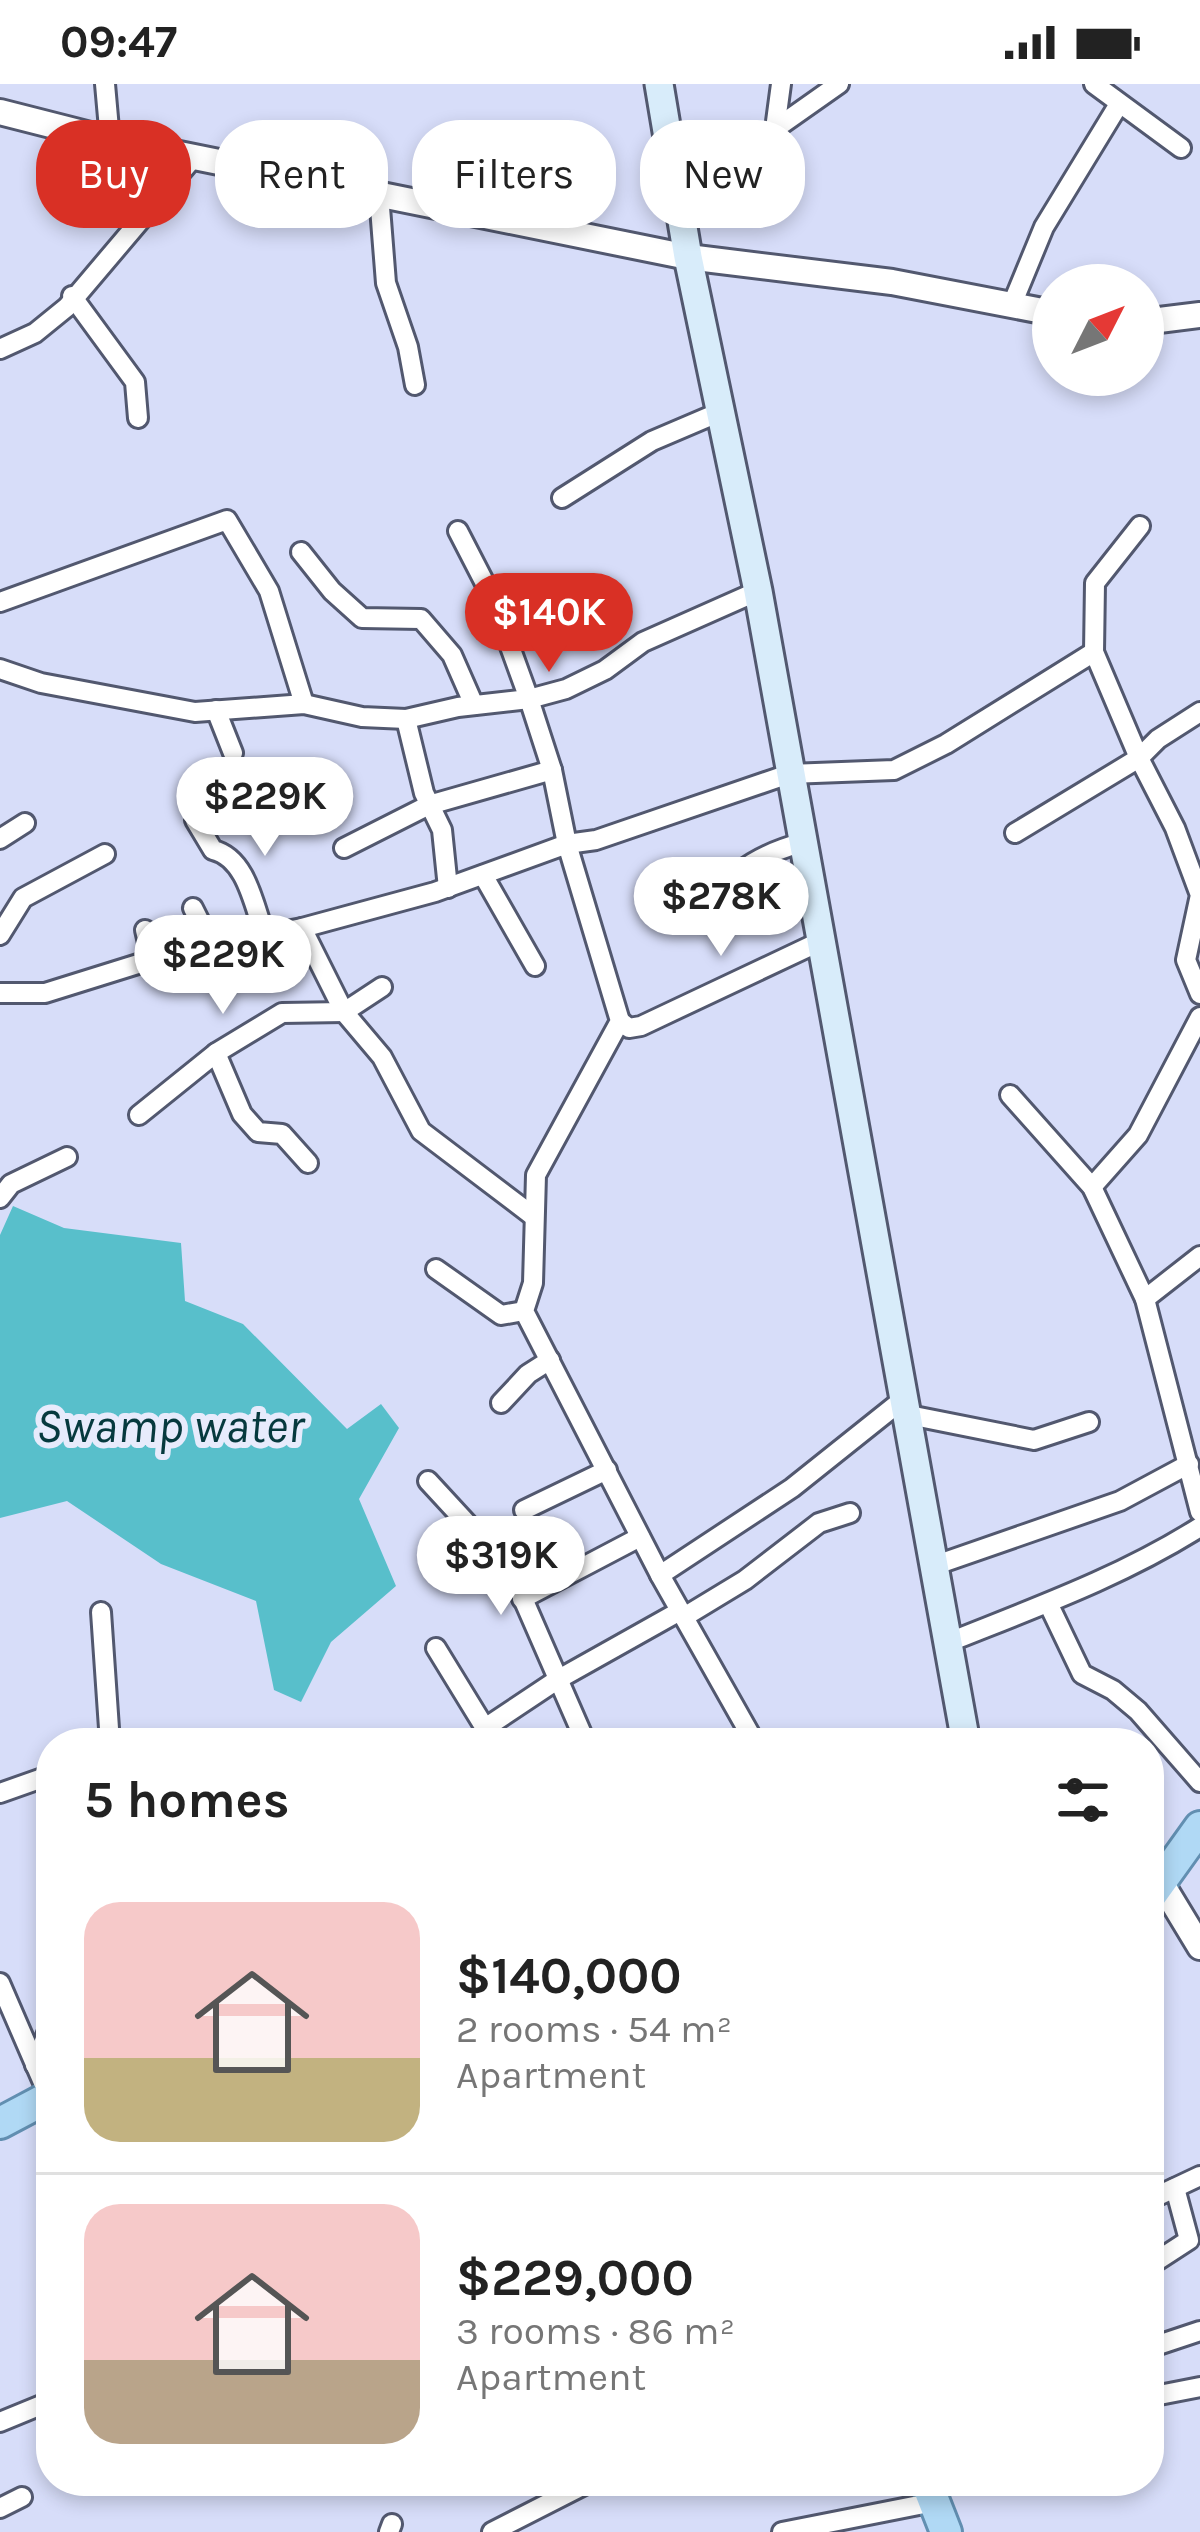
<!DOCTYPE html>
<meta charset="utf-8">
<style>
body{margin:0;font-family:Karla,sans-serif;background:#f6f6f6;color:#222;height:100vh;display:flex;flex-direction:column;font-size:45px;white-space:nowrap}
*{box-sizing:border-box;margin:0}
p{font-size:39px;color:#767676}
.icon{flex:none;width:66px;height:66px;fill:none;stroke:currentColor;stroke-width:2;stroke-linecap:round;stroke-linejoin:round}
.map{position:relative;flex:1;overflow:hidden}
.side{position:absolute;left:36px;top:1644px;width:1128px;height:768px;display:flex;flex-direction:column;background:#fff;border-radius:48px;box-shadow:0 6px 18px #0003}
.side>*{flex:none}
.top-card{position:absolute;left:36px;top:36px;width:1128px;height:108px;display:flex;gap:24px}
.needle{width:78px;rotate:48deg}
.tools{position:absolute;left:1032px;top:180px;display:grid;gap:24px}
.tools a{display:grid;place-items:center;width:132px;height:132px;border-radius:50%;background:#fff;box-shadow:0 6px 18px #0003;font-size:60px}
.price{position:absolute;translate:-50% -102px;padding:0 27px;border-radius:42px;background:#fff;color:#222;font-size:39px;line-height:78px;filter:drop-shadow(0 3px 6px #0008)}
.price::after{content:'';position:absolute;left:50%;top:72px;width:36px;height:27px;margin-left:-18px;background:inherit;clip-path:polygon(0 0,100% 0,50% 100%)}
.price.on{background:#d93025;color:#fff}
ul{padding:0;list-style:none}
li{display:flex;align-items:center;gap:36px;height:300px;padding:0 48px}
li+li{border-top:3px solid #e0e0e0}
li span{display:grid;place-items:center;flex:none;width:336px;height:240px;border-radius:36px;color:#555}
li>.icon{margin-inline-start:auto}
span .icon{width:144px;height:144px;fill:#fffc;stroke-width:1}
li b{font-size:51px}
h2{display:flex;justify-content:space-between;align-items:center;height:144px;padding:0 48px;font-size:51px}
.tag{padding:0 42px;border-radius:48px;background:#fff;box-shadow:0 6px 18px #0003;font-size:42px;line-height:108px}
.tag.on{background:#d93025;color:#fff}
.status{display:flex;justify-content:space-between;align-items:center;height:84px;padding:0 60px;background:#fff;direction:ltr}
.status svg{height:33px;fill:currentColor}
.map>svg:first-child{display:block}
.water{fill:#58bfcb}
.lines{fill:none;stroke-linecap:round;stroke-linejoin:round}
.minor-casing{stroke:#52586f;stroke-width:24}
.tertiary-casing{stroke:#52586f;stroke-width:30}
.secondary-casing{stroke:#52586f;stroke-width:33}
.primary-casing{stroke:#628fb1;stroke-width:36}
.minor{stroke:#fff;stroke-width:18}
.tertiary{stroke:#fff;stroke-width:24}
.secondary{stroke:#d8ecfa;stroke-width:27}
.primary{stroke:#b0d9f5;stroke-width:30}
.labels{text-anchor:middle;stroke-width:12;stroke-linejoin:round;paint-order:stroke}
.water-label{font-size:48px;font-style:italic;fill:#06393e;stroke:#e7ebfc}
</style>
<div class="status"><b>09:47</b><svg viewBox="0 0 49 12"><path d="M0 12V9h3v3zM5 12V6h3v6zM10 12V3h3v9zM15 12V0h3v12zM26 1h20v11H26zM47 4h2v5h-2z"/></svg></div>
<div class="map">
<svg width="1200" height="2448" viewBox="0 0 1200 2448">
<rect width="100%" height="100%" fill="#d7ddf9"/>
<!-- water -->
<path class="water" d="M13 1122 64 1144 181 1159 185 1217 243 1240 347 1345 381 1320 399 1344 359 1415 396 1502 331 1558 301 1618 274 1606 256 1517 161 1480 67 1417 0 1434V1151Z"/>
<g class="lines">
<defs>
<g id="minor">
<path d="M105 0 110 56"/>
<path d="M1094 0 1181 64"/>
<path d="M775 45 781 0"/>
<path d="M379 111 386 199 408 263 415 301"/>
<path d="M682 124 775 45 839 0"/>
<path d="M72 212 135 298 138 334"/>
<path d="M1011 223 1044 143 1119 20"/>
<path d="M0 265 35 249 67 223 194 73"/>
<path d="M562 414 652 357 720 328"/>
<path d="M1140 442 1095 499 1094 568 1139 674 1175 744 1200 811 1186 876 1200 910"/>
<path d="M458 447 492 513 529 615 552 686 567 760 620 937 536 1091 533 1199 524 1227 660 1491 755 1659"/>
<path d="M301 468 332 507 362 534 421 535 452 571 474 621"/>
<path d="M0 518 227 436 269 507 304 620"/>
<path d="M0 585 41 599 195 628 304 620 362 633 406 635 458 623 529 615 566 605 605 586 643 558 758 507"/>
<path d="M216 626 233 669"/>
<path d="M406 635 424 709 442 746 448 804"/>
<path d="M195 736 213 766C247 774 254 823 265 852"/>
<path d="M1015 749 1139 674 1158 655 1200 628"/>
<path d="M0 755 25 739"/>
<path d="M344 764 429 721 552 686"/>
<path d="M483 791 535 882"/>
<path d="M711 811C740 785 763 769 801 759"/>
<path d="M193 824 212 862"/>
<path d="M302 844 344 928 382 973 421 1047 533 1132"/>
<path d="M145 846 152 876"/>
<path d="M0 851 23 814 105 770"/>
<path d="M0 909H45L170 870 302 844 435 808 567 760 596 756 789 690 894 686 946 660 1094 568"/>
<path d="M620 937 629 944 641 942 819 858"/>
<path d="M216 969 242 1030 258 1048 282 1050 308 1079"/>
<path d="M1010 1011 1092 1103 1145 1215 1200 1428"/>
<path d="M139 1031 216 969 282 929 344 928 382 903"/>
<path d="M1092 1103 1138 1051 1200 933"/>
<path d="M0 1114 11 1100 67 1073"/>
<path d="M436 1185 501 1231 524 1227"/>
<path d="M1145 1215 1200 1172"/>
<path d="M501 1319 528 1290 550 1276"/>
<path d="M904 1330 1034 1356 1089 1338"/>
<path d="M428 1397 511 1487 586 1659"/>
<path d="M524 1426 607 1386"/>
<path d="M933 1482 1120 1417 1189 1380"/>
<path d="M660 1491 792 1404 901 1317"/>
<path d="M522 1515 640 1453"/>
<path d="M1048 1519 1082 1590 1113 1606 1138 1627 1200 1698"/>
<path d="M101 1528 110 1659"/>
<path d="M684 1533 745 1496 819 1439 850 1429"/>
<path d="M947 1559C1034 1524 1121 1493 1200 1443"/>
<path d="M436 1564 485 1644 489 1659"/>
<path d="M485 1644 557 1596 680 1527"/>
<path d="M0 1709 51 1691"/>
<path d="M0 1899 51 2017"/>
<path d="M35 1981 51 1939"/>
<path d="M1149 2116 1200 2092"/>
<path d="M1149 2182 1189 2156 1175 2104"/>
<path d="M1149 2264 1200 2247"/>
<path d="M1149 2313 1200 2303"/>
<path d="M0 2338 51 2317"/>
<path d="M0 2424 22 2413"/>
<path d="M389 2448 392 2440"/>
<path d="M492 2448 592 2397"/>
<path d="M782 2448 934 2418"/>
</g>
<g id="tertiary">
<path d="M0 28 110 56 688 173 892 198 1053 229"/>
<path d="M1143 238 1200 231"/>
<path d="M1160 1797 1200 1863"/>
</g>
<path id="secondary" d="M659 0 688 173 758 507 966 1659"/>
<g id="primary">
<path d="M1149 1814 1200 1743"/>
<path d="M0 2039 51 2012"/>
<path d="M926 2397 946 2448"/>
</g>
</defs>
<!-- minor casing -->
<use href="#minor" class="minor-casing"/>
<!-- tertiary casing -->
<use href="#tertiary" class="tertiary-casing"/>
<!-- secondary casing -->
<use href="#secondary" class="secondary-casing"/>
<!-- primary casing -->
<use href="#primary" class="primary-casing"/>
<!-- minor -->
<use href="#minor" class="minor"/>
<!-- tertiary -->
<use href="#tertiary" class="tertiary"/>
<!-- secondary -->
<use href="#secondary" class="secondary"/>
<!-- primary -->
<use href="#primary" class="primary"/>
</g>
<g class="labels">
<!-- water labels -->
<g class="water-label">
<text x="170" y="1358">Swamp water</text>
</g>
</g>
</svg>
<div class="tools">
<a><svg class="needle" viewBox="-14 -14 28 28"><path d="M0-13l5 13h-10z" fill="#e53935"/><path d="M0 13l5-13h-10z" fill="#767676"/></svg></a>
</div>
<b class="price on" style="left:549px;top:591px">$140K</b>
<b class="price" style="left:265px;top:775px">$229K</b>
<b class="price" style="left:721px;top:875px">$278K</b>
<b class="price" style="left:223px;top:933px">$229K</b>
<b class="price" style="left:501px;top:1534px">$319K</b>
<div class="top-card">
<a class="tag on">Buy</a>
<a class="tag">Rent</a>
<a class="tag">Filters</a>
<a class="tag">New</a>
</div>
<section class="side">
<h2>5 homes<svg class="icon" aria-label="filters" viewBox="0 0 24 24"><path d="M4 7h16M4 17h16"/><circle cx="9" cy="7" r="2"/><circle cx="15" cy="17" r="2"/></svg></h2>
<ul>
<li><span style="background:linear-gradient(#f6c9c9 65%,#c2b280 0)"><svg class="icon" aria-label="home" viewBox="0 0 24 24"><path d="M3 11l9-7 9 7M6 9v11h12V9"/></svg></span><div><b>$140,000</b><p>2 rooms · 54 m²</p><p>Apartment</p></div></li>
<li><span style="background:linear-gradient(#f6c9c9 65%,#b9a48a 0)"><svg class="icon" aria-label="home" viewBox="0 0 24 24"><path d="M3 11l9-7 9 7M6 9v11h12V9"/></svg></span><div><b>$229,000</b><p>3 rooms · 86 m²</p><p>Apartment</p></div></li>
</ul>
</section>
</div>
